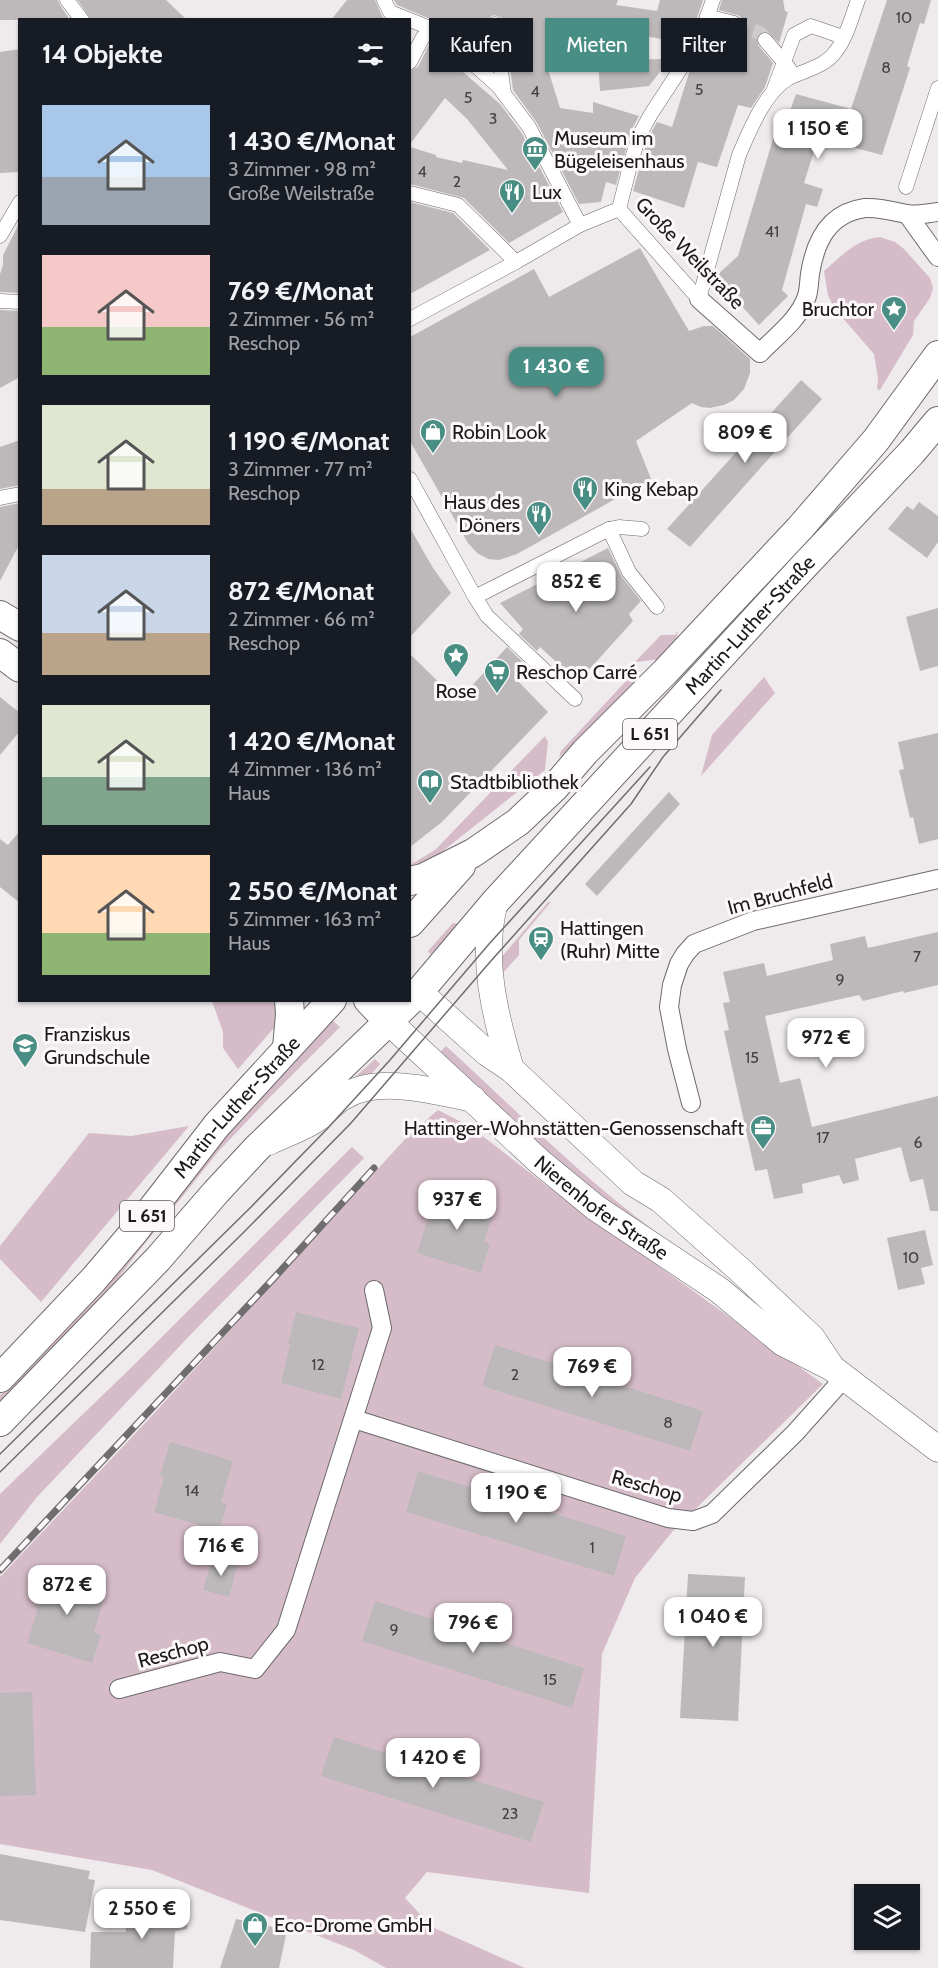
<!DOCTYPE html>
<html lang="de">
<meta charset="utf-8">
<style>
body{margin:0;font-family:Cabin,sans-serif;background:#242831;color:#f1f3f6;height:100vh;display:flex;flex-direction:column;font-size:22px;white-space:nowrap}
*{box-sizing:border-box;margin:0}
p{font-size:20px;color:#9ea1a6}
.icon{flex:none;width:33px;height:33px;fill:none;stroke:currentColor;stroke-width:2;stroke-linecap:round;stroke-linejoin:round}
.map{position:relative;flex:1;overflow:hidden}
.sheet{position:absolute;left:18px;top:18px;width:393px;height:984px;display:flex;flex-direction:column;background:#171b24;border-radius:0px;box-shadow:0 2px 4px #0004}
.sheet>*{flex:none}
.banner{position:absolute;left:429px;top:18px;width:418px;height:54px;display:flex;gap:12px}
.buttons{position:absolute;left:854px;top:1884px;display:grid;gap:12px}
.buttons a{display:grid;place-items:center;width:66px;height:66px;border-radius:0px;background:#171b24;box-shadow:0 2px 4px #0004;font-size:30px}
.price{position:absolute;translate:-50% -51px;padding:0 14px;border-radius:12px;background:#fff;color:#222;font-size:20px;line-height:39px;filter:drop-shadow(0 2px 3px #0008)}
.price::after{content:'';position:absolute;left:50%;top:36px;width:18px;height:14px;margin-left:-9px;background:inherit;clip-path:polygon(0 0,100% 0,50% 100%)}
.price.current{background:#498e84;color:#fff}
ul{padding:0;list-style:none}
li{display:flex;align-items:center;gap:18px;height:150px;padding:0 24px}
li span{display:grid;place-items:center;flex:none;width:168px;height:120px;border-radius:0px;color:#555}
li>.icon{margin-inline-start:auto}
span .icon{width:72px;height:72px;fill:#fffc;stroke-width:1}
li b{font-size:26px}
h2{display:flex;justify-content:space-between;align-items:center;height:72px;padding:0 24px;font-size:26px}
.pill{padding:0 21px;border-radius:0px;background:#171b24;box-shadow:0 2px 4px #0004;font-size:21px;line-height:54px}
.pill.current{background:#498e84;color:#fff}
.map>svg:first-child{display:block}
.green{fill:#d5bcc8}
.building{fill:#bdb9bb}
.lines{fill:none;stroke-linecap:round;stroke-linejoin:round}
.pedestrian-tunnel{stroke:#cfcbcc;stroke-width:14;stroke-dasharray:14 7;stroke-linecap:butt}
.pedestrian-casing{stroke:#6e696b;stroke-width:15}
.minor-casing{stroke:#6e696b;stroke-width:20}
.secondary-casing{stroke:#6e696b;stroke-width:27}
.primary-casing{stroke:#6e696b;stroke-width:30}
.pedestrian{stroke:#fff;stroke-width:14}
.minor{stroke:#fff;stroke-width:18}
.secondary{stroke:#fff;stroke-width:26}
.primary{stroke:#fff;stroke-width:28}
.tram{stroke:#706d6e;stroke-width:1.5}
.rail-casing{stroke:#706d6e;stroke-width:7}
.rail{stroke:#fcf7f9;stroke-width:4.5;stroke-dasharray:14;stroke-linecap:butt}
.labels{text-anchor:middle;stroke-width:6;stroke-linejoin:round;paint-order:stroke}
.number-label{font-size:16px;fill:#444142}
.shield{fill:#fcf7f9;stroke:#5e5c5d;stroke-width:1.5}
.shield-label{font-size:18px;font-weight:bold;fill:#1b191a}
.poi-label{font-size:20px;fill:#1b191a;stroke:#fcf7f9;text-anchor:start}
.street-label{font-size:20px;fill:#1b191a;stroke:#fcf7f9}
</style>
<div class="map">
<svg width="938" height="1968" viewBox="0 0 938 1968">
<rect width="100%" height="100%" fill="#efeaec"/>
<!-- green -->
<g class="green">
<path d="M880 237 895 242 904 249 930 278 933 288 930 298 914 321 913 335 880 390 877 389 878 378 874 354 834 308 828 295 824 271C842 256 856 239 880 237Z"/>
<path d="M678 631 675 643 661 659 635 662 661 635H675Z"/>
<path d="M764 677 775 693 701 776 712 735Z"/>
<path d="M634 678 639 680 559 758 561 751 627 680Z"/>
<path d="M545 736 548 742 545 770 424 866 410 871V865L435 850Z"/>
<path d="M549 901 550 903 519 940V955L501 975 500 959Z"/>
<path d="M453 923 458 924V926L431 954 429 953 428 951Z"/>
<path d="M212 1001H282L280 1021 238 1069 223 1048V1032Z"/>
<path d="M332 1020 340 1027 270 1097 218 1152 134 1257 101 1302 0 1406V1395L118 1270 208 1153Z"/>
<path d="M446 1046C504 1099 560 1156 621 1205 679 1252 742 1292 800 1339L583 1182 521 1128 440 1052Z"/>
<path d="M375 1059 380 1064 366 1080 353 1079Z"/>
<path d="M438 1110 471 1127 547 1186 823 1384 672 1532 635 1578 602 1654 589 1893 427 1872 405 1898 432 1927 525 1968H386L354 1950 152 1870 0 1844V1577L147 1421 408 1136Z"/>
<path d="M189 1126 41 1302 0 1259V1246L89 1133 131 1136Z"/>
<path d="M352 1147 364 1158 195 1330 37 1497 0 1544V1494L135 1364Z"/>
</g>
<!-- building -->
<g class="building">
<path d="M0 0H58L60 5 70 20H0Z"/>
<path d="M78 0H166L187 20H91Z"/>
<path d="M347 0H375L382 16 386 20H331Z"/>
<path d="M394 0H618L616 5 657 11 660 0H703L694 27 682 43 555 19 560 63 547 66 560 108 593 113V102L639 116 631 131 616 185 606 182 601 202 579 204 537 123 513 90 504 23 502 18 494 15 490 17 487 21V32L462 42 440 23 397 5Z"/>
<path d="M722 0H783L785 11 788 12 779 43 767 31H763L757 36 758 45 773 63 765 87 751 108 738 105 717 167 698 162 684 208 633 191 648 138 657 122 672 127 689 73 698 58H712L713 49 705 47 713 27 736 32 742 26 743 21 740 16 719 10Z"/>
<path d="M887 0H931L924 24 920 23 907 66 910 68 882 155 818 138 804 183 823 189 817 207 806 204 782 290 788 296 759 325 715 277 738 256 776 129 783 131 796 94 851 109Z"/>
<path d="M434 41 445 51 441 53 500 104 521 132 563 212 509 243 464 198 410 184V147L436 155V157L462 163 463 160 508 170 467 119 445 98 410 144V71L418 67 430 43Z"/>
<path d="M20 49V172L0 173V52Z"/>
<path d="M670 59 649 86 600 91 598 60Z"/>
<path d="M410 202 453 213 490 250 410 294Z"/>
<path d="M20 222V293L0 292V274L3 265V255Z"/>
<path d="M640 248 689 331 704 326H713L750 359V373L744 389 734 400 724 405 710 408 701 407 692 403 636 441 651 479 517 554 499 560 488 559 477 553 468 543 410 441V337L534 269 549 297Z"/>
<path d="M0 310 20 311V377L0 388Z"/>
<path d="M801 380 822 399 690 547 667 529Z"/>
<path d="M20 440V485L0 489V447Z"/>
<path d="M919 502 938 516V542L927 558 888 529 907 506 913 510Z"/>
<path d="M20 503V543L0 581V507Z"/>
<path d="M410 528 433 568 451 593 410 637Z"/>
<path d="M608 548 622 577 641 601 629 614 633 621 578 682 540 647 537 651 519 634 523 629 500 603Z"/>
<path d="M938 608V666L920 671 906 617Z"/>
<path d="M507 647 525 664 514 677 548 712 442 822 410 847V654L458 701Z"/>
<path d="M0 697 20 713V731L0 755Z"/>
<path d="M938 733V839L919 844 913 817 910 818 899 770 904 769 898 742Z"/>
<path d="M669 792 680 804 597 896 585 884Z"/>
<path d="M20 831V903L0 887V839L8 845Z"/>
<path d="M938 932V985L904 993 903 991 863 1001 859 995 765 1016 780 1083 800 1078 812 1127 938 1096V1211H930L923 1179 910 1182 901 1147 855 1159 859 1180 843 1184 839 1175 802 1184 803 1193 774 1199 767 1169 755 1171 724 1031 729 1030 723 1003 730 1002 723 972 764 963 767 976 833 960 830 944 865 936 868 948Z"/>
<path d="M432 1191 463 1201 465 1198 495 1207 484 1242 490 1244 481 1273 417 1253 428 1218 424 1217Z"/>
<path d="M925 1230 933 1265 921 1268 925 1284 898 1290 887 1238Z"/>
<path d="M296 1312 359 1328 341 1399 281 1383 290 1344H288Z"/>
<path d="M495 1345 703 1411 690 1451 482 1386Z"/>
<path d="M170 1442 233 1461 221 1502 227 1504 219 1531 154 1512 164 1477 160 1476Z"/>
<path d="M418 1471 626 1536 614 1576 406 1512Z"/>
<path d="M213 1557 238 1564 229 1597 203 1590Z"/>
<path d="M45 1569 107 1588 94 1632 101 1635 92 1663 27 1643 38 1608 34 1607Z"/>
<path d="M688 1574 745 1577 738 1721 680 1718Z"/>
<path d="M375 1601 584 1668 572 1708 362 1641Z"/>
<path d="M32 1692 36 1795 0 1796V1693Z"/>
<path d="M334 1737 544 1802 531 1842 321 1776Z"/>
<path d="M0 1854 90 1871 88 1879 95 1880 85 1932 0 1920Z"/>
<path d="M159 1899 190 1902 187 1929 175 1931 173 1968H90L91 1932H126V1915L156 1916Z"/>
<path d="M236 1919 287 1930 279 1968H220Z"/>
</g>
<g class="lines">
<!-- pedestrian-tunnel -->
<path class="pedestrian-tunnel" d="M734 23 760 33 765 40"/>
<defs>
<g id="pedestrian">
<path d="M67 0 82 20"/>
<path d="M384 0 390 12 435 30 498 86 529 127 580 225"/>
<path d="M707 16 734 23"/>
<path d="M495 24 504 94"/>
<path d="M765 40 789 68"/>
<path d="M460 53 497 38"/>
<path d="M410 62 423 37 435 30"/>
<path d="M774 89 794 35 811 26 843 37"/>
<path d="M906 187 938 88"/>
<path d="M410 193 458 205 516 262"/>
<path d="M619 209 632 158 640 134 651 114 698 42 713 0"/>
<path d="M619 209 699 299"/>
<path d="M0 236 20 202"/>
<path d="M699 299 739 155C749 132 765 91 789 78 805 70 825 67 836 51 847 37 852 16 858 0"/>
<path d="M0 301 20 302"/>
<path d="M410 319 516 262 580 225 619 209"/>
<path d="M410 479 475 597 487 616 575 699"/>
<path d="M0 498 20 494"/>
<path d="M609 529 619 527 642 529"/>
<path d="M475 597 609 529 629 572 657 607"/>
</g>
<g id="minor">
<path d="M907 214 938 257"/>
<path d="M699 299 760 353C776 336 799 320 807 296 809 290 809 281 810 274 815 242 828 213 865 208 878 207 893 211 906 214 916 216 928 213 938 212"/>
<path d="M691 1103 677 1049 669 1007 672 985 679 964 685 954 694 944 753 921 938 879"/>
<path d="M354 1419 668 1518 693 1521 712 1514 795 1433 845 1377"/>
<path d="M119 1689 220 1662 255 1669 286 1630 382 1328 374 1290"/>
</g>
<g id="secondary">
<path d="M495 902C480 956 495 1016 511 1069"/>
<path d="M419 992 487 1053 511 1069 633 1183 661 1200 740 1270 812 1338 830 1365"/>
<path id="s1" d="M388 1021 540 1162 596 1208 719 1290 783 1343 832 1368 938 1449"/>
<path d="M269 1142C285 1134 304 1128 318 1118 327 1111 334 1102 343 1097 378 1075 435 1091 473 1099"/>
</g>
<g id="primary">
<path d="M0 615 20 627"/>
<path d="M0 653 20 668"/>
<path d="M410 881 423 878 473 853 518 822 555 787 585 752 665 672 800 528 876 440 938 355"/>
<path d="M410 923 461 866"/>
<path d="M368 1000 388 1021"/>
<path d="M287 1048 290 1014 289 1000"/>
<path id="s2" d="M0 1378 94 1279 134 1232 217 1125 332 1000"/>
<path id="s3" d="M0 1422 158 1259 216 1192 257 1148 419 992 495 902 804 566 912 452 938 421"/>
</g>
</defs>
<!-- pedestrian casing -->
<use href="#pedestrian" class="pedestrian-casing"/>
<!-- minor casing -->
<use href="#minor" class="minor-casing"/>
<!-- secondary casing -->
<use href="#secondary" class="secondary-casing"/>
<!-- primary casing -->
<use href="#primary" class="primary-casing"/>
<!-- pedestrian -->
<use href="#pedestrian" class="pedestrian"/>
<!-- minor -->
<use href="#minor" class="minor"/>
<!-- secondary -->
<use href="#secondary" class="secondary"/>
<!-- primary -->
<use href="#primary" class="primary"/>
<!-- tram -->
<g class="tram">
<path d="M0 1454 249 1209 327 1129 390 1060 489 944 650 767"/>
<path d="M0 1472 244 1232 351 1123 490 962 631 804 663 757 721 690"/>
</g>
<defs>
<path id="rail" d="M0 1570 274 1278 374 1168"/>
</defs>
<!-- rail casing -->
<use href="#rail" class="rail-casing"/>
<!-- rail -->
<use href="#rail" class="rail"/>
</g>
<!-- icons -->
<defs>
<symbol id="museum-pin" viewBox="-11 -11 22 30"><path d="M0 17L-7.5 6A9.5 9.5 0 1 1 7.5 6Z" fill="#498e84" stroke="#fcf7f9"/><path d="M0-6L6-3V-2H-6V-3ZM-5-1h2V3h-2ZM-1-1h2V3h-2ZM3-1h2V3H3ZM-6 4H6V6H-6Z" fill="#fff"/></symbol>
<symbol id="restaurant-pin" viewBox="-11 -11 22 30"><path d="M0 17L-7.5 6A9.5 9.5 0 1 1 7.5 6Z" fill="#498e84" stroke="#fcf7f9"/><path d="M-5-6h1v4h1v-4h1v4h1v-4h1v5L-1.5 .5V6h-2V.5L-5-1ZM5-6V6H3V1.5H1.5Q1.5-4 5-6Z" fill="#fff"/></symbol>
<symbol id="sight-pin" viewBox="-11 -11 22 30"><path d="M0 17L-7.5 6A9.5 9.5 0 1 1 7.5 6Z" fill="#498e84" stroke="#fcf7f9"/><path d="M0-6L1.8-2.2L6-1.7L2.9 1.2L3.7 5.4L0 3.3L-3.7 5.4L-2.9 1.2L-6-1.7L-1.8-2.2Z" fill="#fff"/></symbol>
<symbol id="shop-pin" viewBox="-11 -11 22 30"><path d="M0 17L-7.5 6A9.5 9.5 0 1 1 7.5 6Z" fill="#498e84" stroke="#fcf7f9"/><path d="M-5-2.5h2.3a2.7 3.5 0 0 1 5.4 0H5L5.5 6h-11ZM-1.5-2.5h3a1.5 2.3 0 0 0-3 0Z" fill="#fff"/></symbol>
<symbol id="supermarket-pin" viewBox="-11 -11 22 30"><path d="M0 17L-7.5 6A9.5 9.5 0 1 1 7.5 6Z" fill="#498e84" stroke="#fcf7f9"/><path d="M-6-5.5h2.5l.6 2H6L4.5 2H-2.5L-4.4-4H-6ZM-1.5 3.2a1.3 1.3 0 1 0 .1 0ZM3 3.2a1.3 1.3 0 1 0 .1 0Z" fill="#fff"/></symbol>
<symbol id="library-pin" viewBox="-11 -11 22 30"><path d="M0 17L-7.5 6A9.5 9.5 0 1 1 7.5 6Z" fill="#498e84" stroke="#fcf7f9"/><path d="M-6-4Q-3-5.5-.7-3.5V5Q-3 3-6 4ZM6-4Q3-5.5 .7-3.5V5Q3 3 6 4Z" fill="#fff"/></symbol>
<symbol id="station-pin" viewBox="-11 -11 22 30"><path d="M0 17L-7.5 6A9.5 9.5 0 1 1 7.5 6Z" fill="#498e84" stroke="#fcf7f9"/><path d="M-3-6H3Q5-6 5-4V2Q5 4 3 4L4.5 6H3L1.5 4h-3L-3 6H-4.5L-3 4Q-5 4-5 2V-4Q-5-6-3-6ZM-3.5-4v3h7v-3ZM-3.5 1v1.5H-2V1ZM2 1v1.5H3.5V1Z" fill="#fff"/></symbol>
<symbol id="school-pin" viewBox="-11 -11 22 30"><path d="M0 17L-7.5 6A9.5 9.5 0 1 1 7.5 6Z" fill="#498e84" stroke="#fcf7f9"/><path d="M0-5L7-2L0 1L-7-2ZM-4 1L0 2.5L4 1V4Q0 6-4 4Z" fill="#fff"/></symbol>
<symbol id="office-pin" viewBox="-11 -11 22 30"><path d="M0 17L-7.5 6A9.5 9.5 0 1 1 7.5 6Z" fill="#498e84" stroke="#fcf7f9"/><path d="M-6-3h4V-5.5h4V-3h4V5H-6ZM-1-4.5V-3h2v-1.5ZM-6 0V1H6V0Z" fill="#fff"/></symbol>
</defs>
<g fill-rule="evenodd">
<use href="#museum-pin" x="520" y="134" width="30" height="40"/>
<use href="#restaurant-pin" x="497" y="177" width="30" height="40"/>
<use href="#sight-pin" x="879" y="294" width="30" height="40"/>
<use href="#shop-pin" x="418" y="417" width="30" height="40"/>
<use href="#restaurant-pin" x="570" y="474" width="30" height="40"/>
<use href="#restaurant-pin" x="524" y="499" width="30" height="40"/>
<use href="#sight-pin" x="441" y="641" width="30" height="40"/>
<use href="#supermarket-pin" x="482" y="657" width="30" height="40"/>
<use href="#library-pin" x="415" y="767" width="30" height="40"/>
<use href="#station-pin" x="526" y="924" width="30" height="40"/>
<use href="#school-pin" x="10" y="1031" width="30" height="40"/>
<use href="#office-pin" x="748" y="1113" width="30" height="40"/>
<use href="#shop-pin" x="240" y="1910" width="30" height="40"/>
</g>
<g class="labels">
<!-- number labels -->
<g class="number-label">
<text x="904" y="23">10</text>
<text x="886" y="73">8</text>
<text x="699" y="95">5</text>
<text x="535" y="97">4</text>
<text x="468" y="103">5</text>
<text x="493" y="124">3</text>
<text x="422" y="177">4</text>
<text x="457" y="187">2</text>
<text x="772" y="237">41</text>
<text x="917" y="962">7</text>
<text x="840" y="985">9</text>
<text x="752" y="1063">15</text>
<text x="823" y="1143">17</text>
<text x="918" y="1148">6</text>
<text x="911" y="1263">10</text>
<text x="318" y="1370">12</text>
<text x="515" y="1380">2</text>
<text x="668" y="1428">8</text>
<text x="192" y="1496">14</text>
<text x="592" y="1553">1</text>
<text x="394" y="1635">9</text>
<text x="550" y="1685">15</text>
<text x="510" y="1819">23</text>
</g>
<!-- shield labels -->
<g class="shield">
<rect x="623" y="719" width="54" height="30" rx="4.5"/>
<rect x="120" y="1201" width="54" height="30" rx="4.5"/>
</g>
<g class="shield-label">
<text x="650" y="740">L 651</text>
<text x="147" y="1222">L 651</text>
</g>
<!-- poi labels -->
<g class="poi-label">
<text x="554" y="145">Museum im<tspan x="554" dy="23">Bügeleisenhaus</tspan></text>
<text x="532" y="199">Lux</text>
<text x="874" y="316" text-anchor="end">Bruchtor</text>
<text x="452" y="439">Robin Look</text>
<text x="604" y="496">King Kebap</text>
<text x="520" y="509" text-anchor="end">Haus des<tspan x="520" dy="23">Döners</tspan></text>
<text x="516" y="679">Reschop Carré</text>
<text x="456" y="698" text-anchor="middle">Rose</text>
<text x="450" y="789">Stadtbibliothek</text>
<text x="560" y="935">Hattingen<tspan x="560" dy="23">(Ruhr) Mitte</tspan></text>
<text x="44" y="1041">Franziskus<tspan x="44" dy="23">Grundschule</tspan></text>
<text x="744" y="1135" text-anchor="end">Hattinger-Wohnstätten-Genossenschaft</text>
<text x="274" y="1932">Eco-Drome GmbH</text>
</g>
<!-- street labels -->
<g class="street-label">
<text transform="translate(690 253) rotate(46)" y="7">Große Weilstraße</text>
<text dy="7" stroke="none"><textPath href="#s3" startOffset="1095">Martin-Luther-Straße</textPath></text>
<text transform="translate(780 894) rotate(-15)" y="7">Im Bruchfeld</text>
<text dy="7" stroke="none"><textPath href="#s2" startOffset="360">Martin-Luther-Straße</textPath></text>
<text dy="7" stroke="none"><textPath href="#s1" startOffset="284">Nierenhofer Straße</textPath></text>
<text transform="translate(647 1486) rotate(16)" y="7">Reschop</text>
<text transform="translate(173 1652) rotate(-15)" y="7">Reschop</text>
</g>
</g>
</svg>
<div class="buttons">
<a><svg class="icon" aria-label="layers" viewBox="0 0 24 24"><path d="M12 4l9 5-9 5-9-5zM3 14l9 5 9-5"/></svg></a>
</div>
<b class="price" style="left:818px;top:160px">1 150 €</b>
<b class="price current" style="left:556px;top:398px">1 430 €</b>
<b class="price" style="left:745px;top:464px">809 €</b>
<b class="price" style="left:576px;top:613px">852 €</b>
<b class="price" style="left:826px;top:1069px">972 €</b>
<b class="price" style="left:457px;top:1231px">937 €</b>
<b class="price" style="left:592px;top:1398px">769 €</b>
<b class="price" style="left:516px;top:1524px">1 190 €</b>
<b class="price" style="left:221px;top:1577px">716 €</b>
<b class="price" style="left:67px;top:1616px">872 €</b>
<b class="price" style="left:713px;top:1648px">1 040 €</b>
<b class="price" style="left:473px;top:1654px">796 €</b>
<b class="price" style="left:433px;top:1789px">1 420 €</b>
<b class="price" style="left:142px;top:1940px">2 550 €</b>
<div class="banner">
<a class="pill">Kaufen</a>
<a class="pill current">Mieten</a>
<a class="pill">Filter</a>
</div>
<section class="sheet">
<h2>14 Objekte<svg class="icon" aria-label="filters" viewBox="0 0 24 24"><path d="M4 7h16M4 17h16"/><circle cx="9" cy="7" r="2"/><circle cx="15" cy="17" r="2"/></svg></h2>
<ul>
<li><span style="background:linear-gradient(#a9c7e8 60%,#9aa5b1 0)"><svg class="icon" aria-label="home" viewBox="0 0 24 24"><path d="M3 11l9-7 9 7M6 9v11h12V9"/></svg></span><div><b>1 430 €/Monat</b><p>3 Zimmer · 98 m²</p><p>Große Weilstraße</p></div></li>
<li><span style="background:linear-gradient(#f6c9c9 60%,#8fb573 0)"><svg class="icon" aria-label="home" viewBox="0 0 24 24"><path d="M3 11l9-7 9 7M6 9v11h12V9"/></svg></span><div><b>769 €/Monat</b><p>2 Zimmer · 56 m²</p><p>Reschop</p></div></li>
<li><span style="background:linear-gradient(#dfe7d0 70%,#b9a48a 0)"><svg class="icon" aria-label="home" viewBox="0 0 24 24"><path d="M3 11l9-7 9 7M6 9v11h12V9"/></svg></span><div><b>1 190 €/Monat</b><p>3 Zimmer · 77 m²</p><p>Reschop</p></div></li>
<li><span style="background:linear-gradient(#c9d6e8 65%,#b9a48a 0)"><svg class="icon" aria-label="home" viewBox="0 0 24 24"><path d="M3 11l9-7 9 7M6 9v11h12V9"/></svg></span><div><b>872 €/Monat</b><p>2 Zimmer · 66 m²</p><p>Reschop</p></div></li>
<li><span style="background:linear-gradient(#dfe7d0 60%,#7fa58c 0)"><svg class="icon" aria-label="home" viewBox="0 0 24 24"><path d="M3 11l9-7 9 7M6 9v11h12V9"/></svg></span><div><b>1 420 €/Monat</b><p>4 Zimmer · 136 m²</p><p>Haus</p></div></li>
<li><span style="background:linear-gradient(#ffd9b3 65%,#8fb573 0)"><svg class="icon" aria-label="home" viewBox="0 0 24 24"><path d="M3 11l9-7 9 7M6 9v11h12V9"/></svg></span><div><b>2 550 €/Monat</b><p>5 Zimmer · 163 m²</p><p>Haus</p></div></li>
</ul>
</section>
</div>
